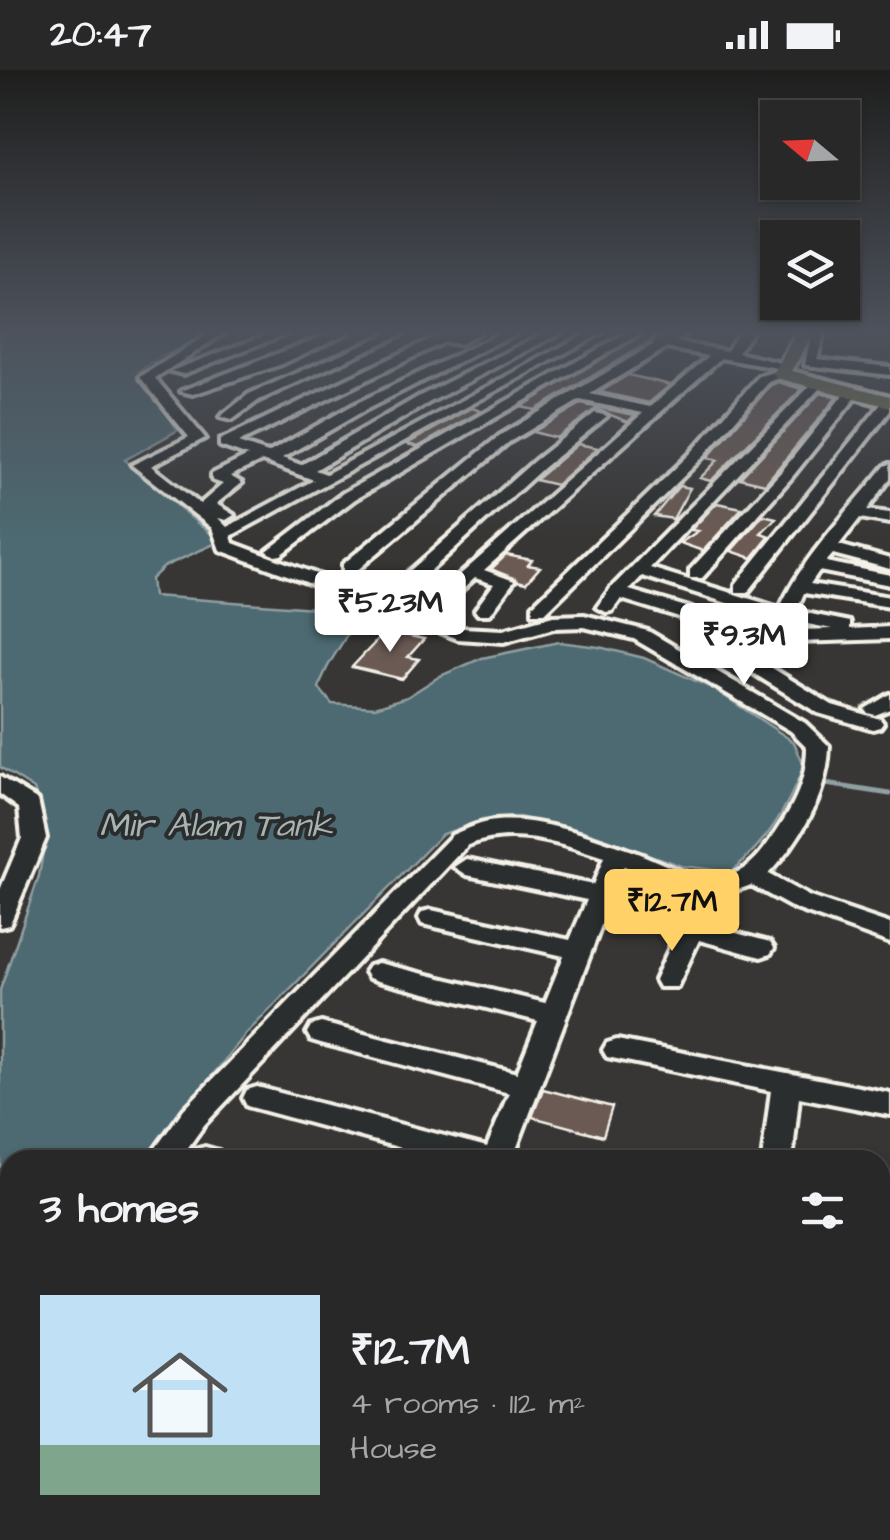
<!DOCTYPE html>
<meta charset="utf-8">
<style>
body{margin:0;font-family:"Architects Daughter",sans-serif;background:#353434;color:#f1f3f6;height:100vh;display:flex;flex-direction:column;font-size:38px;white-space:nowrap}
*{box-sizing:border-box;margin:0}
p{font-size:32px;color:#a5a6a8}
.icon{flex:none;width:55px;height:55px;fill:none;stroke:currentColor;stroke-width:2;stroke-linecap:round;stroke-linejoin:round}
.map{position:relative;flex:1;overflow:hidden}
.details{position:absolute;left:0px;top:1080px;width:890px;height:390px;display:flex;flex-direction:column;background:#292828;border-radius:30px 30px 0 0;box-shadow:0 2px 8px #0004,0 0 0 2px #454445}
.details>*{flex:none}
.needle{width:65px;rotate:289deg}
.tools{position:absolute;left:760px;top:30px;display:grid;gap:20px}
.tools a{display:grid;place-items:center;width:100px;height:100px;border-radius:0px;background:#292828;box-shadow:0 2px 8px #0004,0 0 0 2px #454445;font-size:50px}
.price{position:absolute;translate:-50% -85px;padding:0 22px;border-radius:10px;background:#fff;color:#222;font-size:32px;line-height:65px;filter:drop-shadow(0 2px 5px #0008)}
.price::after{content:'';position:absolute;left:50%;top:60px;width:30px;height:22px;margin-left:-15px;background:inherit;clip-path:polygon(0 0,100% 0,50% 100%)}
.price.selected{background:#ffd166;color:#111}
ul{padding:0;list-style:none}
li{display:flex;align-items:center;gap:30px;height:250px;padding:0 40px}
li+li{border-top:2px solid #454445}
li span{display:grid;place-items:center;flex:none;width:280px;height:200px;border-radius:0px;color:#555}
li>.icon{margin-inline-start:auto}
span .icon{width:120px;height:120px;fill:#fffc;stroke-width:1}
li b{font-size:42px}
h2{display:flex;justify-content:space-between;align-items:center;height:120px;padding:0 40px;font-size:42px}
.status{display:flex;justify-content:space-between;align-items:center;height:70px;padding:0 50px;background:#292828;direction:ltr}
.status svg{height:28px;fill:currentColor}
.map>svg:first-child{display:block}
.water{fill:#4d6971;stroke:#909fa1;stroke-width:2.5}
.lines{fill:none;stroke-linecap:round;stroke-linejoin:round}
.stream{stroke:#909fa1;stroke-width:5}
.building{fill:#6a5a53;stroke:#f4f1e8;stroke-width:2.5}
.minor-casing{stroke:#f4f1e8;stroke-width:8}
.major-casing{stroke:#f4f1e8;stroke-width:8}
.minor{fill:#2a2d2e;fill-rule:evenodd}
.major{fill:#716c4b;fill-rule:evenodd}
.labels{text-anchor:middle;stroke-width:8;stroke-linejoin:round;paint-order:stroke}
.water-label{font-size:35px;font-style:italic;fill:#a9b4b2;stroke:#2a2d2e}
</style>
<div class="status"><b>20:47</b><svg viewBox="0 0 49 12"><path d="M0 12V9h3v3zM5 12V6h3v6zM10 12V3h3v9zM15 12V0h3v12zM26 1h20v11H26zM47 4h2v5h-2z"/></svg></div>
<div class="map">
<svg width="890" height="1470" viewBox="0 0 890 1470">
<rect width="100%" height="100%" fill="#373635"/>
<filter id="ink" filterUnits="userSpaceOnUse"><feTurbulence type="fractalNoise" baseFrequency=".01" numOctaves="2"/><feDisplacementMap in="SourceGraphic" scale="20" xChannelSelector="R" yChannelSelector="G"/><feConvolveMatrix kernelMatrix="1 2 1 2 8 2 1 2 1" color-interpolation-filters="sRGB"/></filter>
<g filter="url(#ink)">
<!-- water -->
<path class="water" d="M0 262H218L160 287 138 302 178 360 125 390C159 416 186 447 221 471L165 496 151 509 153 526 328 539 353 553C342 577 326 593 319 618L332 634 375 637 407 627 440 606 482 588 559 572 599 577 644 588 714 619 794 672 804 696C785 743 769 769 731 802L681 796 584 761 519 747 493 748 442 764 246 964 143 1090H10V1269L0 1281V920L39 806 47 759 34 719 0 697Z"/>
<g class="lines">
<!-- stream -->
<path class="stream" d="M819 713 890 724"/>
</g>
<!-- building -->
<g class="building">
<path d="M646 262H666L535 340 521 337Z"/>
<path d="M628 305 650 310 670 315 649 333 600 322Z"/>
<path d="M778 312 802 319 711 411 700 408 718 390 707 388 771 315Z"/>
<path d="M820 323 837 327 765 414 740 408Z"/>
<path d="M581 334 635 345 628 352 596 339 556 368 533 362Z"/>
<path d="M472 338 481 341 418 377 407 374Z"/>
<path d="M578 374 598 378 556 415 535 410Z"/>
<path d="M679 416 690 418 673 449 654 446Z"/>
<path d="M717 433 742 438 703 481 680 473 698 461 691 460Z"/>
<path d="M763 445 776 448 761 463 770 466 752 488 731 481Z"/>
<path d="M506 485 532 490 528 495 540 497 526 513 517 511 491 499Z"/>
<path d="M386 561 424 569 408 587 419 589 402 609 352 597Z"/>
<path d="M543 1019 612 1037 603 1066 532 1047Z"/>
</g>
<g class="lines">
<defs>
<g id="minor">
<path d="M212 262H226L155 308 205 368 151 396 200 434 223 414 212 410V404L248 386 220 376V370L439 265C452 264 466 261 480 262L460 274 444 272 238 373 268 383 355 334 503 262H518L365 340 282 388 301 395 418 327 547 262H562L428 333 315 400 326 404 589 262H603L231 466 233 473 461 558 503 560 553 546 584 545 648 561 805 653 829 676C828 724 801 770 768 804L810 827 890 854V873L793 838 751 815C708 833 665 813 624 796L611 830 770 872 774 878 770 884 761 887 699 870 677 917H659L655 910 676 864 605 845 512 1090H446L247 1036 243 1028 247 1020 257 1017 487 1077 509 1023 321 973 311 970 307 963 311 956 321 953 517 1003 538 951 378 911 369 908 365 902 369 896 378 893 545 933 564 886 431 856 422 854 419 848 422 842 431 840 570 870 587 830 467 805 455 797 467 789 593 815 604 788C558 773 514 757 468 775L204 1055 179 1090H147L184 1039 452 765C466 759 480 752 496 751 540 747 596 768 637 783 666 794 701 816 733 804 753 797 764 779 776 762 794 735 807 711 807 677L791 661 634 569 584 557 554 558 504 572 458 569 220 480 212 458 132 395 189 367 140 307ZM262 391 314 410 227 457 218 448 226 450 234 445 216 434 242 413 230 406Z"/>
<path d="M274 262H290L183 304 171 301Z"/>
<path d="M334 262H349L282 294 193 324 181 321Z"/>
<path d="M391 262H406L259 330 232 350 220 347 249 324Z"/>
<path d="M629 262H643L355 429 281 485 275 486 267 481 343 423Z"/>
<path d="M676 262H690L675 272 727 281 739 262H751L738 283 794 296 788 300 721 288 484 500 514 511 490 544H478L475 540 494 514 475 508 442 538H430L427 534 643 343 580 330 509 372 355 502H343V494L499 366 653 275 654 270ZM666 278 709 286 650 337 590 324Z"/>
<path d="M812 262H824L817 289 890 297V305L805 295Z"/>
<path d="M782 300 789 304 769 312 700 390 545 543H533V535L690 384 759 306Z"/>
<path d="M816 310 823 314 821 317 650 498 780 538C804 485 849 441 885 396L890 394V409L867 440 890 443V453L860 448 839 475 890 489V499L833 484 826 492 890 505V515L819 501 810 514 890 527V537L804 523 796 541 850 552V559L890 557V569L766 573 720 559 714 562 832 635 880 649 883 653 880 657 873 659 818 643 693 566 691 562 702 554 621 529 612 541 606 542 597 537 611 518ZM642 506 768 546 832 559 767 561 629 520Z"/>
<path d="M848 319 860 322 792 407 702 508H690V500L782 401Z"/>
<path d="M890 328V341L748 522H736V514L885 329Z"/>
<path d="M595 343 607 346 544 397 406 523H394V515L534 391Z"/>
<path d="M890 624V639L875 645 868 643 865 639Z"/>
<path d="M0 707 38 730 46 768 12 849 9 855 0 857V820L22 768 19 738 0 724Z"/>
<path d="M617 970 890 1023V1045L799 1027 792 1090H762L771 1021 607 987 603 980 607 973Z"/>
<path d="M205 1077 219 1081 223 1090H190L194 1080Z"/>
<path d="M880 1206 890 1209V1239L880 1236Z"/>
<path d="M10 1278V1318L0 1322V1282Z"/>
<path d="M316 1460H354L350 1470H312Z"/>
<path d="M715 1460H753L752 1470H714Z"/>
</g>
<path id="major" d="M797 262H813L792 301 890 326V337L776 308 773 304Z"/>
</defs>
<!-- minor casing -->
<use href="#minor" class="minor-casing"/>
<!-- major casing -->
<use href="#major" class="major-casing"/>
<!-- minor -->
<use href="#minor" class="minor"/>
<!-- major -->
<use href="#major" class="major"/>
</g>
</g>
<!-- sky -->
<linearGradient id="sky" x2="0" y2="1"><stop stop-color="#1e1e1d"/><stop offset="0.56" stop-color="#4d525c"/><stop offset="1" stop-color="#4d525c" stop-opacity="0"/></linearGradient>
<rect width="890" height="467" fill="url(#sky)"/>
<g class="labels">
<!-- water labels -->
<g class="water-label">
<text x="216" y="766">Mir Alam Tank</text>
</g>
</g>
</svg>
<div class="tools">
<a><svg class="needle" viewBox="-14 -14 28 28"><path d="M0-13l5 13h-10z" fill="#e53935"/><path d="M0 13l5-13h-10z" fill="#a5a6a8"/></svg></a>
<a><svg class="icon" aria-label="layers" viewBox="0 0 24 24"><path d="M12 4l9 5-9 5-9-5zM3 14l9 5 9-5"/></svg></a>
</div>
<b class="price" style="left:390px;top:585px">₹5.23M</b>
<b class="price" style="left:744px;top:618px">₹9.3M</b>
<b class="price selected" style="left:672px;top:884px">₹12.7M</b>
<section class="details">
<h2>3 homes<svg class="icon" aria-label="filters" viewBox="0 0 24 24"><path d="M4 7h16M4 17h16"/><circle cx="9" cy="7" r="2"/><circle cx="15" cy="17" r="2"/></svg></h2>
<ul>
<li><span style="background:linear-gradient(#bfe0f5 75%,#7fa58c 0)"><svg class="icon" aria-label="home" viewBox="0 0 24 24"><path d="M3 11l9-7 9 7M6 9v11h12V9"/></svg></span><div><b>₹12.7M</b><p>4 rooms · 112 m²</p><p>House</p></div></li>
</ul>
</section>
</div>
